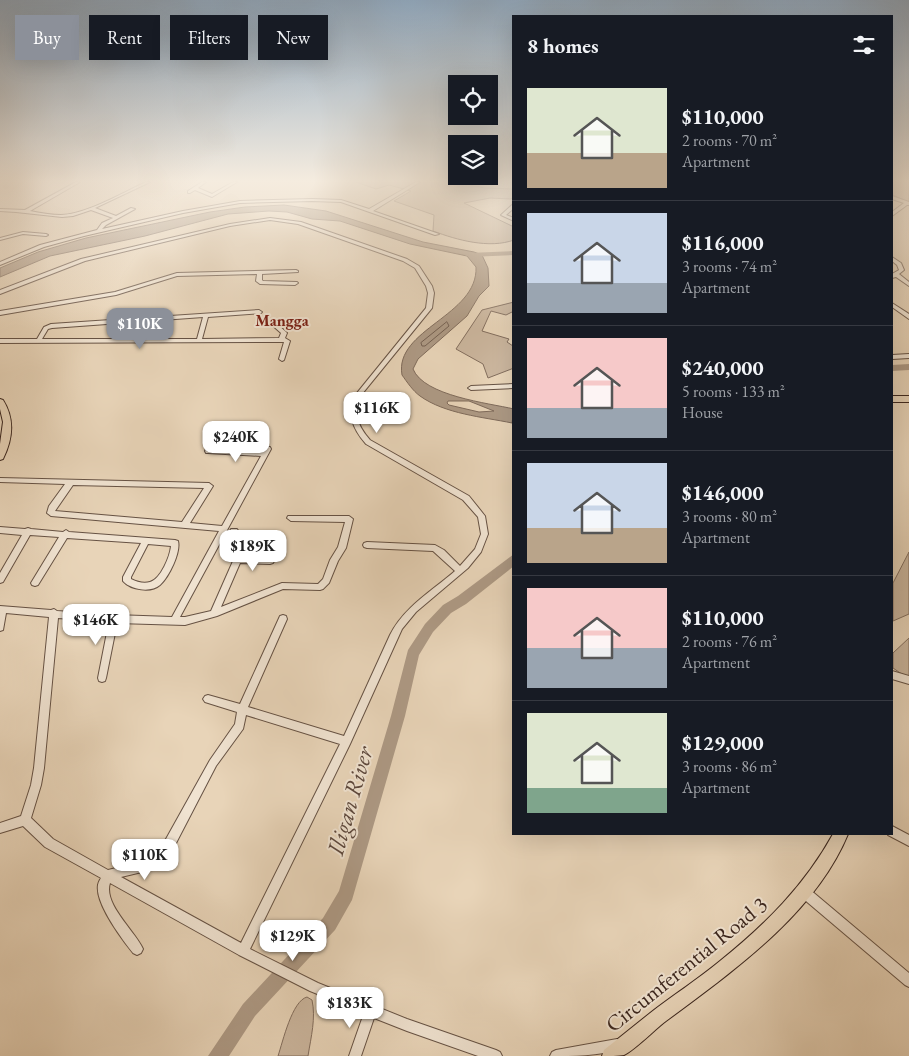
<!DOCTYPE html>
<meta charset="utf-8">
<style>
body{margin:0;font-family:"EB Garamond",serif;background:#20242c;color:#f1f3f6;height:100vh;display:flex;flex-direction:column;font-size:19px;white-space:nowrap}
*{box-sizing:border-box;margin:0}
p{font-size:16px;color:#9ea1a6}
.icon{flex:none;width:28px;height:28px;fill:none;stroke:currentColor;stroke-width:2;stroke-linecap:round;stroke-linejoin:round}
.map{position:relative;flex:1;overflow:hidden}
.details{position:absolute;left:512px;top:15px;width:381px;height:820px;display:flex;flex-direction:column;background:#171b24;border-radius:0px;box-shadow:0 5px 20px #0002}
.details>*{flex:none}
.hud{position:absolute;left:15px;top:15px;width:422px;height:45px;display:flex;gap:10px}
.controls{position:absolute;left:448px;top:75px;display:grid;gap:10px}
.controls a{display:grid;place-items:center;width:50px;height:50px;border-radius:0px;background:#171b24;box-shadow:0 5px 20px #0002;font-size:25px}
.price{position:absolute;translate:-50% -42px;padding:0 11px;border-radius:10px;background:#fff;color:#222;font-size:16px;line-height:32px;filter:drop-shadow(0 1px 2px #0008)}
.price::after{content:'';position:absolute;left:50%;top:30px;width:15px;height:11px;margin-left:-8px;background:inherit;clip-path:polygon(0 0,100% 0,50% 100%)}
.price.active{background:#8c9099;color:#fff}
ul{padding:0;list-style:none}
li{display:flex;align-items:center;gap:15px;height:125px;padding:0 15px}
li+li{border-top:1px solid #363941}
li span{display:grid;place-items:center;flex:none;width:140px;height:100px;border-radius:0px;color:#555}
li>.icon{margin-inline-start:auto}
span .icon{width:60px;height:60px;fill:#fffc;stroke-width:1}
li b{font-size:21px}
h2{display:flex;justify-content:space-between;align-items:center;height:60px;padding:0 15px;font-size:21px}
.tag{padding:0 18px;border-radius:0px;background:#171b24;box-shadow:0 5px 20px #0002;font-size:18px;line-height:45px}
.tag.active{background:#8c9099;color:#fff}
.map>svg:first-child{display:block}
.green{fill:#cbb69e;stroke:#836e5e}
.water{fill:#ad9984;stroke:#7f6b5b;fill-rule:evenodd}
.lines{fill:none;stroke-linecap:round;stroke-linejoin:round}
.shore{stroke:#746051;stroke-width:1}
.river{fill:#ad9984;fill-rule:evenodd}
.minor-casing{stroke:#665244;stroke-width:2}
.major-casing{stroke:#3b261e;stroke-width:2}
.minor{fill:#f0e3d1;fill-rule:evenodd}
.major{fill:#e8d4b8;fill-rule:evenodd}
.labels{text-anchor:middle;stroke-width:4;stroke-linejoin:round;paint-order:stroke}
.far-neighbourhood-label{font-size:16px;font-weight:bold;fill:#7a1f14;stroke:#f0e3d1}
.near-street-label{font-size:22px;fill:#3b261e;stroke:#f0e3d1}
.near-water-label{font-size:24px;font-style:italic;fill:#5d483d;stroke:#f0e3d1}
</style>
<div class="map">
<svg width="909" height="1056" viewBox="0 0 909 1056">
<rect width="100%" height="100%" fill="#e8d4b8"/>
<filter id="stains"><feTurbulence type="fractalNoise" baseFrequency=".004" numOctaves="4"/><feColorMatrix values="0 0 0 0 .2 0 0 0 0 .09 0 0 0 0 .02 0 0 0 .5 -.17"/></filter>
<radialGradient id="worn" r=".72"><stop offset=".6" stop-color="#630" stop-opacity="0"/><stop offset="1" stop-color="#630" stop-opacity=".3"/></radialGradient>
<!-- green -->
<g class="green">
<path d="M356 182H455L485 188 514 189V197L511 199 490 198 464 203 514 227V240C489 249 457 240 433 231L434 215 394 201 411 191 389 185 376 189Z"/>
<path d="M892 182H909V203L893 195Z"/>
<path d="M514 302V311L506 315 491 311 482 331 509 339 507 342 513 346 514 368 488 378 483 364 456 349 482 310Z"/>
<path d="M909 552V614L893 621V583Z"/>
<path d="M909 638V679L893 668V653Z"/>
<path d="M307 997 312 1000C316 1018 311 1037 308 1056H278C283 1041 292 1001 307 997Z"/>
</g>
<!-- water -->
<path class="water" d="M284 205 326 211 423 242 474 252 482 255 488 268 489 286 479 296 467 316 418 359 413 369C424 396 488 403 514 409L512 423C483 417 445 414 420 396 413 391 407 382 402 375 394 329 478 316 476 267L467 256 410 244 340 221 312 219 287 212 269 211 228 214 145 236 50 256 0 277V268L38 252 86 238 210 212 245 207ZM448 401H469L494 411 479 412 449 405 447 403Z"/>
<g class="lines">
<!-- shore -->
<path class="shore" d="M447 322 449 326 425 346H422L421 343Z"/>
<!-- river -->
<g class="river">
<path d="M514 251V255L469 257 465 255 469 253Z"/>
<path d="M909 364V370L892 371V365Z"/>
<path d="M514 554V566L466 604 451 613 433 632 419 655 405 716 352 900 335 930 255 1016 229 1056H208L243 1004 323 918 339 891 391 716 408 650 425 624 443 605 458 596Z"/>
</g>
<defs>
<g id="minor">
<path d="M76 182H80L30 211C40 213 51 215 61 215 87 214 122 193 146 182H150L95 208 116 216 131 208 135 209 106 225 102 229 183 211 240 201 312 199 341 200 369 209 416 182H420L373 211 439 234 435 235 341 202 312 201 240 203 183 213 84 236 44 247 0 265V262L40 245 97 230 102 223 113 218 91 210 73 216 62 217 16 212 0 211V209L25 210Z"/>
<path d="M202 182H206L198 188 212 194 233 182H237L212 197 195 190 190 193H188V191Z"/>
<path d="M892 196 909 202V205H907L892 216V212L904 203 892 199Z"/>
<path d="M512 205H514V208L506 215 514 218V221L501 215Z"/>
<path d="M270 218 301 222 407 259 419 266 432 286 434 293 432 308 362 394C354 414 356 424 370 440L469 496 485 516 488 534 481 552 468 568 416 612 402 629 350 744 250 949 318 983 407 1019 496 1050 500 1052 502 1056H478L407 1031 374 1018 361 1056H349L364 1013 310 991 239 955 110 883C103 904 135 931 143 949L141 953 137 955 133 953C122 939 95 903 98 885 98 884 100 879 101 878L45 847 23 826 0 833V823L21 816 31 785 34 768 49 617 6 613 3 630 0 631V606L51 610 54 609 57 611 114 615 172 617 219 531 51 516 47 513 49 506 65 484 0 482V478L209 483 213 486 190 523 222 526 261 456 208 453H206L205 451 206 449 263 452 266 447H270L271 449 180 617H185L211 611 237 552 236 540 230 531 231 529H237C243 538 247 546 243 557L270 558 273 559 274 561 273 563 270 564 240 563 221 607 282 583 318 584 323 579 330 560 338 547 345 522 291 521 287 518 288 516H349L353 519 346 548 338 561 329 583 323 589 320 590 283 589 217 616 185 625 117 623 106 678 105 681 102 682 99 681 98 678 109 622 58 618 44 768 41 785 31 818 53 839 108 870 141 862 149 858 166 839 210 760 235 724 237 712 205 702 203 699 205 696 208 695 240 704 280 616 283 615 286 616 287 619 248 707 344 736 390 635C404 607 432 591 455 571L433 551 367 548 364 547 363 545 364 543 367 542 435 545 444 550 460 566 475 549 481 534 478 517 463 500 366 444C351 427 347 413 357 393L426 308 428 293 426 286 415 268 403 261 298 224 270 220 230 226 85 261 0 294V290L81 259 230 224ZM73 485 204 488 182 522 55 511ZM246 715 340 744 241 943 121 877 142 872 157 866 174 847 216 766 243 729Z"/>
<path d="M23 232 46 234 48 235 46 236 23 234 0 240V238Z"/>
<path d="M892 257 901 263 904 270 899 274 909 282V286L896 277 892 278V274L899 270 897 265 892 261Z"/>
<path d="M296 270 298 271V272L262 274V280L263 281 297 282 298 283 295 285 260 284 256 281 257 274 177 276 116 295 0 315V311L115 292 177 273Z"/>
<path d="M892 303 909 314V319L892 307Z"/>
<path d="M259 310 262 312 261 313 208 317 202 339 279 338 281 333 272 325 273 324H277L286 332 287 333 285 338 290 341 284 360 282 361 279 359 284 342 0 343V339H37L44 327 51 324ZM203 317 197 339H42L48 329 52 328Z"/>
<path d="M909 354V358L892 359V355Z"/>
<path d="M514 384V388L471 390 468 388 471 386Z"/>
<path d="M0 527 25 529 28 528 31 529 63 532 66 530 69 532 175 540 178 541C181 552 169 577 160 585 151 593 131 590 123 581V577L141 543 67 538 38 585 35 586 32 585 31 583 59 537 30 535 3 582 0 583V573L22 535 0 533ZM148 544 171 546C170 556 161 579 150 582 144 584 137 582 131 579V577Z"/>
<path d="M892 671 909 676V684L892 679Z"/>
<path d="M892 826 909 835V846L888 835V834H892Z"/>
<path d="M804 886 808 888 909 973V987L905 985 800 896 798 892 800 888Z"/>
<path d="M617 1039 621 1041 623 1045 621 1049C599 1056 573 1056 550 1056L552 1052 556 1050Z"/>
</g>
<g id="major">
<rect x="892" y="396" width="17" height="6"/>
<path d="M0 399 3 400C15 419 13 439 3 459L0 460V444L3 422 0 409Z"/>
<path d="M833 834H848C815 914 733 971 666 1021 654 1030 636 1049 624 1055 619 1056 608 1056 602 1056L604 1050C619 1038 634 1026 649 1014 672 996 697 980 720 961 765 925 805 885 833 834Z"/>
</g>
</defs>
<!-- minor casing -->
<use href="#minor" class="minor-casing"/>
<!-- major casing -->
<use href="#major" class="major-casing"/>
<!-- minor -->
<use href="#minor" class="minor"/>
<!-- major -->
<use href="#major" class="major"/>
</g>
<!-- sky -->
<linearGradient id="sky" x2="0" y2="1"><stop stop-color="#90a9c0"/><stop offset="0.55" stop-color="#f5ecdf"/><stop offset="1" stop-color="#f5ecdf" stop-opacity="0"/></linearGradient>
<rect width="909" height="329" fill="url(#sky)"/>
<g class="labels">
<!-- far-neighbourhood labels -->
<g class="far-neighbourhood-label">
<text x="282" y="326">Mangga</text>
</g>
<!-- near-street labels -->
<g class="near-street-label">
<text transform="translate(686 964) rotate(-39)" y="8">Circumferential Road 3</text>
</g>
<!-- near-water labels -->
<g class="near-water-label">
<text transform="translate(350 801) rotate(-74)" y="8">Iligan River</text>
</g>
</g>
<rect width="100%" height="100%" filter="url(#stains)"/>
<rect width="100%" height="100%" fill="url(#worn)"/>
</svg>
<div class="controls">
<a><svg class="icon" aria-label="locate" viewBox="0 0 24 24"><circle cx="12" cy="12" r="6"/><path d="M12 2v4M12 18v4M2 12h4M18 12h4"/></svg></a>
<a><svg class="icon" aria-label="layers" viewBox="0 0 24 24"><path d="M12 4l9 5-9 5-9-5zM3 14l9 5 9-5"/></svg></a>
</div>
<b class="price active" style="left:140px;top:350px">$110K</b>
<b class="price" style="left:377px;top:434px">$116K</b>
<b class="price" style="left:236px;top:463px">$240K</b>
<b class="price" style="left:253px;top:572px">$189K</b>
<b class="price" style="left:96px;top:646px">$146K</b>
<b class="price" style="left:145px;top:881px">$110K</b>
<b class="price" style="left:293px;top:962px">$129K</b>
<b class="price" style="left:350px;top:1029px">$183K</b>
<div class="hud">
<a class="tag active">Buy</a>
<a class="tag">Rent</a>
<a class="tag">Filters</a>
<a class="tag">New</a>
</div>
<section class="details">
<h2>8 homes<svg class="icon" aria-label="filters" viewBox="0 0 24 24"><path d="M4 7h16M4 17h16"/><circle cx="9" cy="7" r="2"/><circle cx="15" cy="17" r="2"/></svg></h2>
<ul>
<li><span style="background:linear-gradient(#dfe7d0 65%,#b9a48a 0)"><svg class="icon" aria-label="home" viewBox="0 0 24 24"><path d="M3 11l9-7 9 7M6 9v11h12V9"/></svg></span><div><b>$110,000</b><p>2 rooms · 70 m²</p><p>Apartment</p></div></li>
<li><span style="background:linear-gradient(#c9d6e8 70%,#9aa5b1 0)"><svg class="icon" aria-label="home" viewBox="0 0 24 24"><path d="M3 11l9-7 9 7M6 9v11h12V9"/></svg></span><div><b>$116,000</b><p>3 rooms · 74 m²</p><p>Apartment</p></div></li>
<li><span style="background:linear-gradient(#f6c9c9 70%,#9aa5b1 0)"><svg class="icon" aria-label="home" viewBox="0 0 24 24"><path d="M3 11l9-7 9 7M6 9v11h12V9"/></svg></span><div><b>$240,000</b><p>5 rooms · 133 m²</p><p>House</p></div></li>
<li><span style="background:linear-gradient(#c9d6e8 65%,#b9a48a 0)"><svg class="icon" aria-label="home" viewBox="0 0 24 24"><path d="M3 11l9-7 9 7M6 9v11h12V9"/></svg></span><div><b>$146,000</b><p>3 rooms · 80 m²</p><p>Apartment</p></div></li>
<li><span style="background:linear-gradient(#f6c9c9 60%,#9aa5b1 0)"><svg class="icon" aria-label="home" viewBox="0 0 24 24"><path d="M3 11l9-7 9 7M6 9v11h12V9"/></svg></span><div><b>$110,000</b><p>2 rooms · 76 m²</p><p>Apartment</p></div></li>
<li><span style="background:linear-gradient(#dfe7d0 75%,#7fa58c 0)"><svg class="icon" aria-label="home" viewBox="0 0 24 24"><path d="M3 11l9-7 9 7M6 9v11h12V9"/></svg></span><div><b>$129,000</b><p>3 rooms · 86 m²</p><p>Apartment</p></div></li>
</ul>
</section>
</div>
